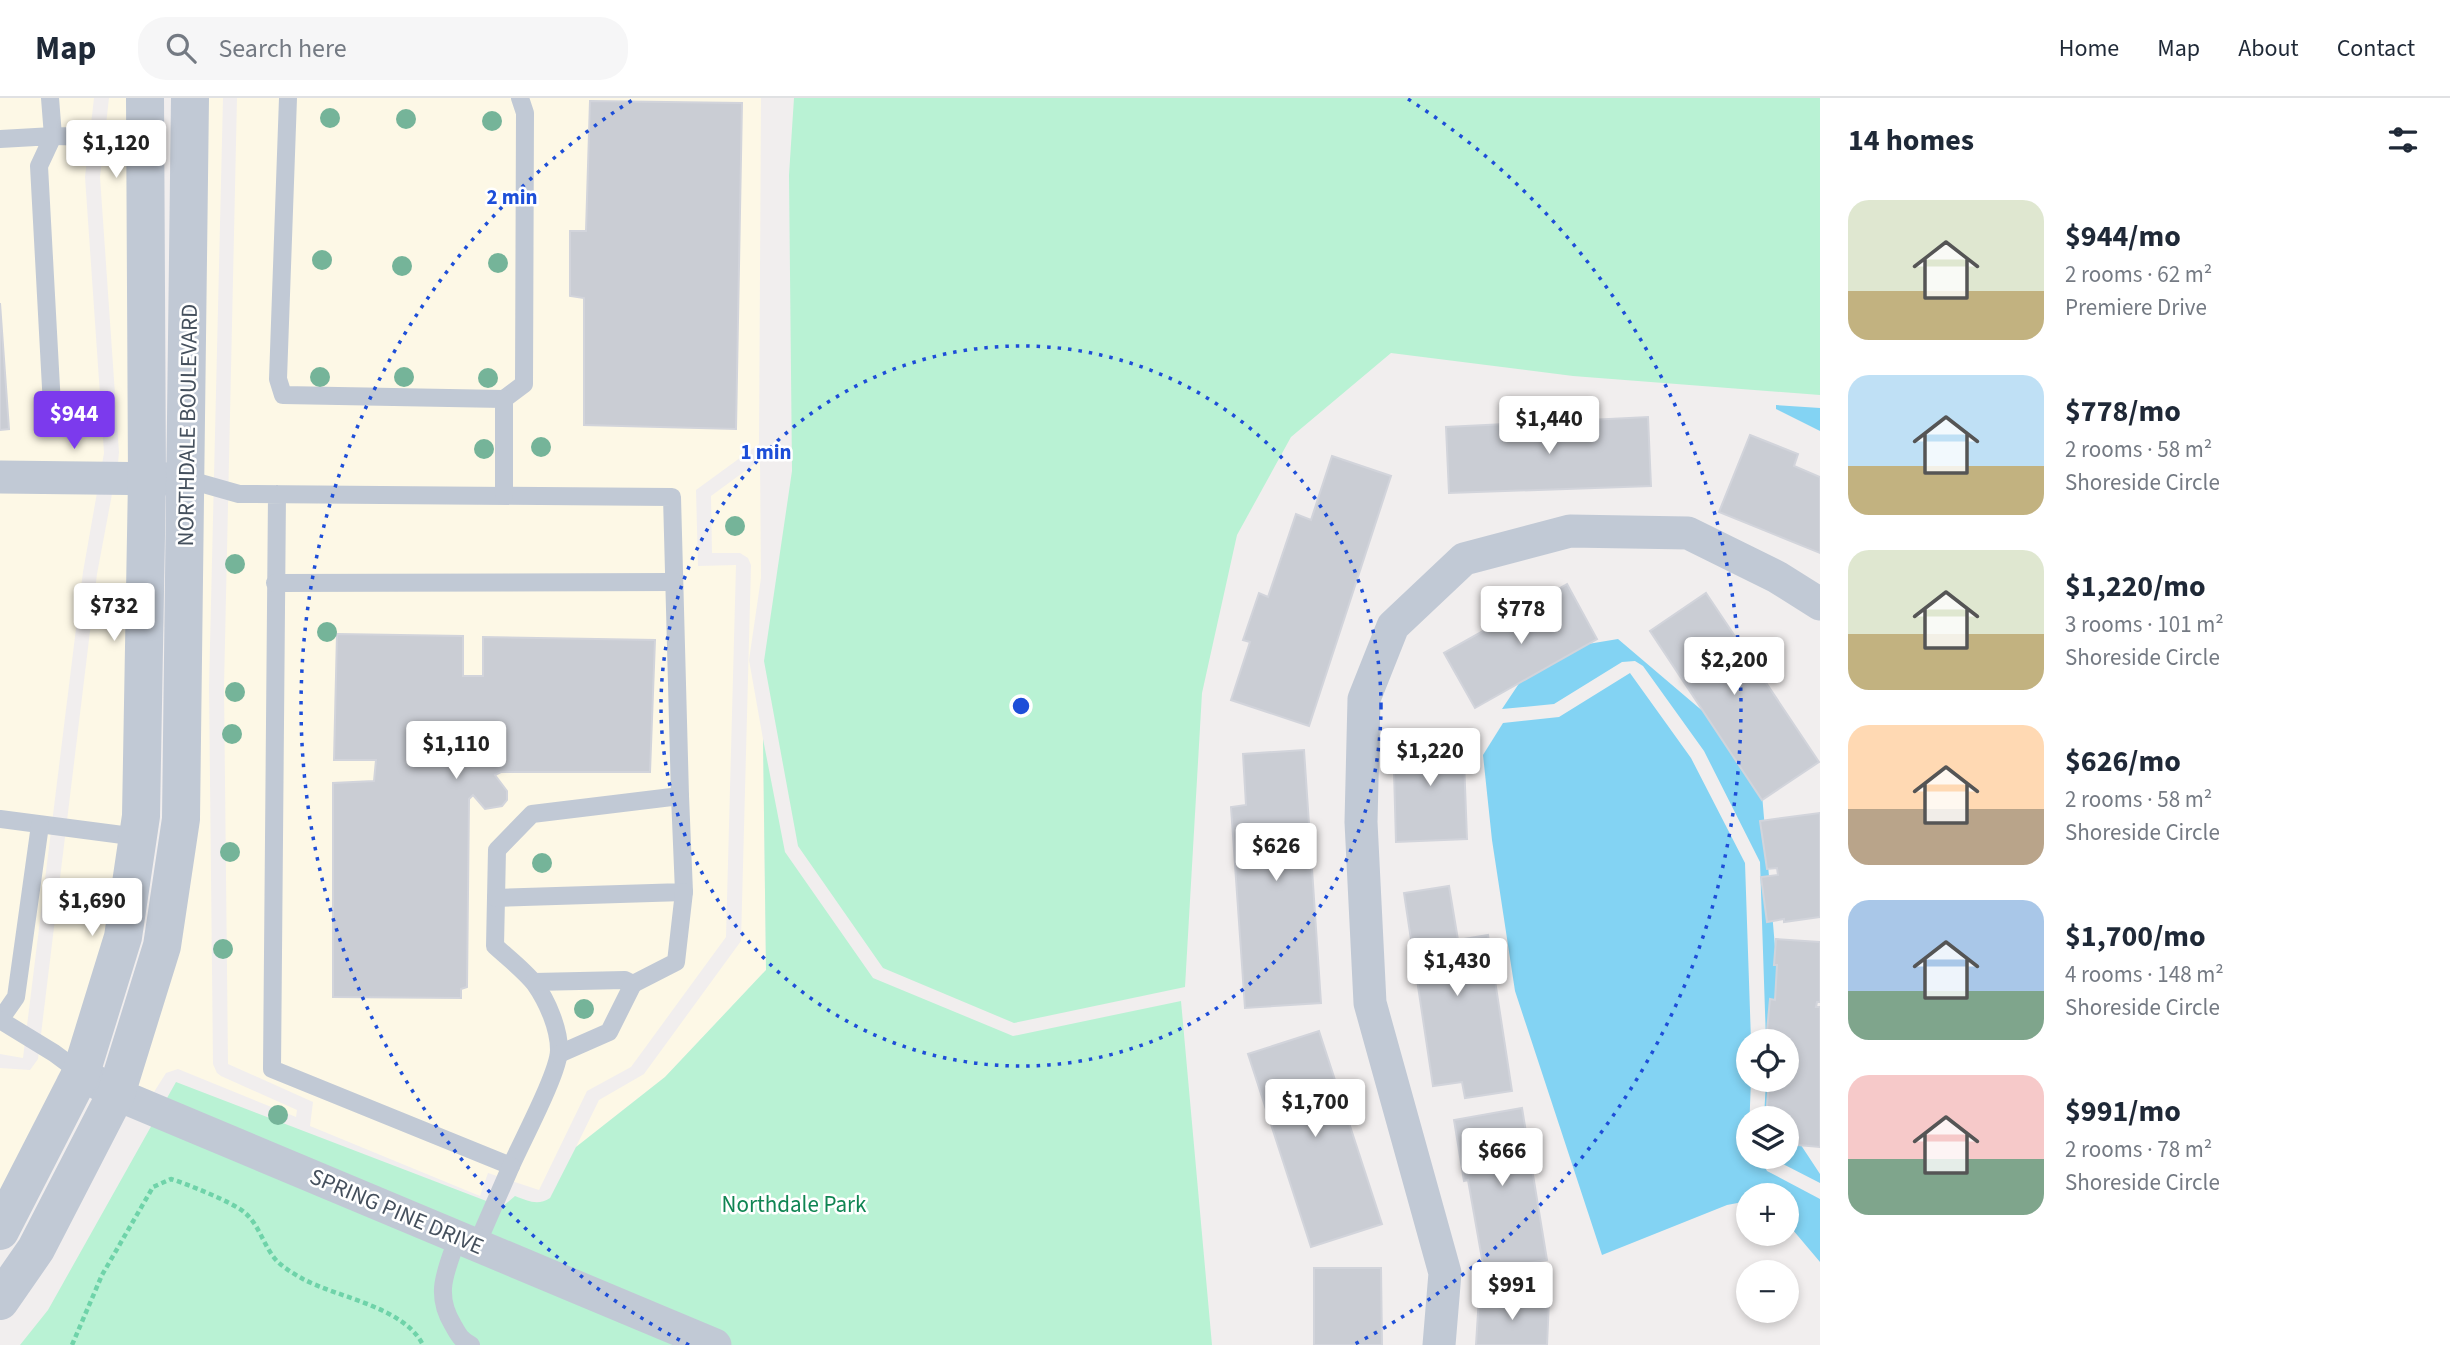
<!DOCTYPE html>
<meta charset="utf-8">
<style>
body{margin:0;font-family:"Source Sans 3",sans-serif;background:#f6f6f7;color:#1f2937;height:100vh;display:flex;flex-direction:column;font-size:26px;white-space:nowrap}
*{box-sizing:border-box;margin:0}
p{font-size:23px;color:#747a83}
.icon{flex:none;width:38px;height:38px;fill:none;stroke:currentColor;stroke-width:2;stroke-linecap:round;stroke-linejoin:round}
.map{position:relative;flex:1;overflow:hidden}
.panel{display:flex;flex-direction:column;background:#fff;width:630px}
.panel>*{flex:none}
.fabs{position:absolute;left:1736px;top:931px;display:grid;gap:14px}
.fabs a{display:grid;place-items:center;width:63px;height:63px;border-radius:50%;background:#fff;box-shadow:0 4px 10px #0003;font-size:35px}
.price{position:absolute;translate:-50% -60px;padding:0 16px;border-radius:7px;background:#fff;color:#222;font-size:23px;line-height:46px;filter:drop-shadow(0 2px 4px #0008)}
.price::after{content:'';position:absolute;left:50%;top:42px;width:21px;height:16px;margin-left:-10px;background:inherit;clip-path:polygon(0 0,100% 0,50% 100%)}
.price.current{background:#7c3aed;color:#fff}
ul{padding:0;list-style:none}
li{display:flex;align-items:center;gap:21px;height:175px;padding:0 28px}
li span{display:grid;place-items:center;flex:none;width:196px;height:140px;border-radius:21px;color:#555}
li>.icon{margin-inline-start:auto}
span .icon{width:84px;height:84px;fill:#fffc;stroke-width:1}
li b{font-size:30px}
h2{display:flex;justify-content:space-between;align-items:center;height:84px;padding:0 28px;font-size:30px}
header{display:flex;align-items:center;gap:42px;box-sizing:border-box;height:98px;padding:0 35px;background:#fff;border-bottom:2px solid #e0e1e3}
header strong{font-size:33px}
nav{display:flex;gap:38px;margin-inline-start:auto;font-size:24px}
.search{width:490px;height:63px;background:#f6f6f7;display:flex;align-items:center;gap:18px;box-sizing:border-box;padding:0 24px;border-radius:28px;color:#747a83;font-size:26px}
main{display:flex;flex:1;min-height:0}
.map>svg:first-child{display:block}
.commercial{fill:#fdf8e6}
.green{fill:#b9f2d4}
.water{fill:#83d3f3}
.building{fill:#cacdd4;stroke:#d2d4db;stroke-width:2}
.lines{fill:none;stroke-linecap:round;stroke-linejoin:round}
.path{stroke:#6fd3a9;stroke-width:4.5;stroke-dasharray:5 3.5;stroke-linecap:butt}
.service{stroke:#c1c9d5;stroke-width:18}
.minor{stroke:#c1c9d5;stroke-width:33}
.tertiary{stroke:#c1c9d5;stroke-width:38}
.tree{fill:#75b499}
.ring{fill:none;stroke:#1d4ed8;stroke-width:3.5;stroke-dasharray:3.5 7}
.labels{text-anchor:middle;stroke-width:5;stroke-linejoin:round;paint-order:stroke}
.street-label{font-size:23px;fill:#45505d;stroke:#fff}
.park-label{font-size:23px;fill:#108553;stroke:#fff}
.centre{fill:#1d4ed8;stroke:#fff;stroke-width:3.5}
.ring-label{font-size:21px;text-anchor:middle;font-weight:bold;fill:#1d4ed8;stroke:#fff;stroke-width:5;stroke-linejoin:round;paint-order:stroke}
</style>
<header>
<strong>Map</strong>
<div class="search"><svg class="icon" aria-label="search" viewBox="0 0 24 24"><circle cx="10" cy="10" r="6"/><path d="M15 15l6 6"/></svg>Search here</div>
<nav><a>Home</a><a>Map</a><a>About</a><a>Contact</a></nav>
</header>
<main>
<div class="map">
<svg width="1820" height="1247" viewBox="0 0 1820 1247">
<rect width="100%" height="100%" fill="#f1eeee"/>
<!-- commercial -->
<g class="commercial">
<path d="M0 0H94L85 79 104 355 83 474 23 960 0 956Z"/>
<path d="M109 0H128L130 365H118L119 354 100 79Z"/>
<path d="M208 0H223L209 589 213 966 217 975 221 978 297 1012 296 1019 178 971 166 975 154 994 136 987 179 852Z"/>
<path d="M237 0H761L759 346 696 392 698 468 736 467 726 839 631 969 587 993 539 1092 488 1075 480 1098 310 1028 313 1004 228 966 224 589Z"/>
<path d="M760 362 761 480 749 562 763 641 766 872 665 979 576 1049 599 1002 644 976 741 843 751 467 748 460 740 455H712L711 398Z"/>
<path d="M112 396H129L124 717 106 836 64 969 57 979 58 980 0 1096V970L30 972 38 961 97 476Z"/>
</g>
<!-- green -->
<g class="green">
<path d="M794 0H1820V297L1573 278 1391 255 1291 339 1237 437 1202 595 1185 889 1014 925 883 870 798 748 764 563 792 373 789 77Z"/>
<path d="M763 641 785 754 873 880 1013 938 1181 903 1212 1247H20L48 1212 176 984 502 1109 515 1098C528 1103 538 1108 550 1100L576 1049 665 979 766 872Z"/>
</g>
<!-- water -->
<g class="water">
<path d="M1776 307 1820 310V333L1776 311Z"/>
<path d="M1618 541 1759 661 1783 943H1766L1760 764 1704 653 1643 568 1635 563 1622 564 1554 606 1502 611 1540 554Z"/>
<path d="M1630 575 1691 660 1745 765 1751 943H1748V982H1751L1748 1059H1759L1767 1073 1820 1101V1164L1787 1125V1097H1748V1103L1727 1107 1602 1157 1515 893 1492 742 1483 657 1503 625 1559 619Z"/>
<path d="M1766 982H1787L1791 1032 1820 1076V1085L1779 1064 1776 1059H1787V1020H1764Z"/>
</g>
<!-- building -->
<g class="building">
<path d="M590 3 742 5 736 331 584 327V200L570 198V133H586Z"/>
<path d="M0 205 9 331 0 332Z"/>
<path d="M1648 319 1651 388 1449 395 1446 329Z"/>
<path d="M1750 337 1798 356 1794 368 1820 379V455L1719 414Z"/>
<path d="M1332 358 1391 378 1309 628 1231 602 1250 544 1243 542 1259 495 1268 499 1296 416 1311 422Z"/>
<path d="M1567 486 1597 541 1475 610 1444 555Z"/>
<path d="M1706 495 1819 664 1762 702 1650 533Z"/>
<path d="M337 536 463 538V578H483V539L655 542 650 674H501L495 677 507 693V702L502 708 485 711 473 697 469 701 467 889 461 891V900L333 899V685L374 683 376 662H334Z"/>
<path d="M1463 636 1467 741 1396 744 1393 638Z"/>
<path d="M1304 652 1321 905 1245 910 1231 709 1246 707 1243 656Z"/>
<path d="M1820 715V819L1784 824V821L1767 824 1761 779 1778 777 1777 770 1767 771 1760 723Z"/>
<path d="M1449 788 1458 842 1488 837 1512 993 1465 1000 1462 984 1433 988 1404 795Z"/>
<path d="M1776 841 1820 844V904H1817L1816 909H1820V1049L1787 1046V1020H1766L1769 982H1787V943H1766L1770 901 1775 902 1777 867H1774Z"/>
<path d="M1319 933 1382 1126 1311 1149 1248 956Z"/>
<path d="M1522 1010 1547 1162 1484 1172 1468 1082 1464 1083 1454 1022Z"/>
<path d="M1314 1170H1381L1382 1247H1314Z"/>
<path d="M1479 1199 1549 1203 1547 1247H1476Z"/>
</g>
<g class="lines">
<!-- path -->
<path class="path" d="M72 1247 102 1177 153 1089 171 1081C187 1086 232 1104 244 1114 260 1127 263 1148 277 1163 284 1170 294 1176 303 1181 339 1200 404 1209 423 1247"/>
<!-- service -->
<g class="service">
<path d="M50 0 53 38 146 40"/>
<path d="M288 0 278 281 283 297 504 301 524 286 525 15 520 0"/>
<path d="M0 41 53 38 39 68 52 308"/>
<path d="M186 381 239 396 672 399 680 698 532 716 497 752 495 848C508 860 524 872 535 886 547 903 559 930 559 952 559 974 522 1043 511 1068L272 971 277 396"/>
<path d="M504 397V301"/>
<path d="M275 485 673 484"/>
<path d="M0 721 138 739"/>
<path d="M496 800 684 794 680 698"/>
<path d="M534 884 625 882 633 886 676 864 684 794"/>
<path d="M0 922 16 899 40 727"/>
<path d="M0 922 54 955 81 975"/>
<path d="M559 956 609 934 633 886"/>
<path d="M458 1138C447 1172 433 1194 453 1227 458 1236 461 1242 471 1247"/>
<path d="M477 1146 511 1068"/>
</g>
<!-- minor -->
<g class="minor">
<path d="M0 379 173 381"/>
<path d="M81 975 116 996 715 1247"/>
<path d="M1439 1247 1445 1175 1370 905 1361 724 1364 601 1393 528 1464 461 1570 433 1688 435 1777 479 1820 506"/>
</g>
<!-- tertiary -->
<g class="tertiary">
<path d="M0 1133 81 975 123 839 141 718 147 381 145 0"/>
<path d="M0 1203 36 1151 116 996 162 848 181 721 190 0"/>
</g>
</g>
<!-- trees -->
<g class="tree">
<circle cx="330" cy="20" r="10"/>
<circle cx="406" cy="21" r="10"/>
<circle cx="492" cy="23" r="10"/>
<circle cx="322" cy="162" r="10"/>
<circle cx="498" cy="165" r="10"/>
<circle cx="402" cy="168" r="10"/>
<circle cx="320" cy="279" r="10"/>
<circle cx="404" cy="279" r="10"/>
<circle cx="488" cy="280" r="10"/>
<circle cx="541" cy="349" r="10"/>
<circle cx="484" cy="351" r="10"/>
<circle cx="735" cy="428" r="10"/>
<circle cx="235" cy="466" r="10"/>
<circle cx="327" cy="534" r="10"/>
<circle cx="235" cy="594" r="10"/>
<circle cx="232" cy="636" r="10"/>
<circle cx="230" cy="754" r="10"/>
<circle cx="542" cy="765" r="10"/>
<circle cx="223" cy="851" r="10"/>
<circle cx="584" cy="911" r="10"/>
<circle cx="278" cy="1017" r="10"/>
</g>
<!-- distance rings -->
<g class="ring">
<circle cx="1021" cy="608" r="360"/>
<path d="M689 1247A720 720 0 0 1 634 1M1408 1A720 720 0 0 1 1353 1247"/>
</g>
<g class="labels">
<!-- street labels -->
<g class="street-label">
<text transform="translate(187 327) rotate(-89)" y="8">NORTHDALE BOULEVARD</text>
<text transform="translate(397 1113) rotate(23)" y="8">SPRING PINE DRIVE</text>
</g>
<!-- park labels -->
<g class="park-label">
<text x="794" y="1114">Northdale Park</text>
</g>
</g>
<circle cx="1021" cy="608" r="10" class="centre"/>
<g class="ring-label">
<text x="512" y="106">2 min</text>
<text x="766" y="361">1 min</text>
</g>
</svg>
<div class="fabs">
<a><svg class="icon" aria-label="locate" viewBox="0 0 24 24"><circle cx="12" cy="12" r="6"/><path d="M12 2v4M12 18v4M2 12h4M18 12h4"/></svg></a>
<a><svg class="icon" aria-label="layers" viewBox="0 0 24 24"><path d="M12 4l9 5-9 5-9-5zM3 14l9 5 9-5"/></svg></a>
<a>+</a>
<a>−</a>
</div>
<b class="price" style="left:116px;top:82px">$1,120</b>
<b class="price current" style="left:74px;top:353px">$944</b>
<b class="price" style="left:1549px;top:358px">$1,440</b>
<b class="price" style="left:114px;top:545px">$732</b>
<b class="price" style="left:1521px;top:548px">$778</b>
<b class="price" style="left:1734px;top:599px">$2,200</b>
<b class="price" style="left:456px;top:683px">$1,110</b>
<b class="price" style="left:1430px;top:690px">$1,220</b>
<b class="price" style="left:1276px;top:785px">$626</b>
<b class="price" style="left:92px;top:840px">$1,690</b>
<b class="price" style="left:1457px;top:900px">$1,430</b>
<b class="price" style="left:1315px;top:1041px">$1,700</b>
<b class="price" style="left:1502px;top:1090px">$666</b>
<b class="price" style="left:1512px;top:1224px">$991</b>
</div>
<section class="panel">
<h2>14 homes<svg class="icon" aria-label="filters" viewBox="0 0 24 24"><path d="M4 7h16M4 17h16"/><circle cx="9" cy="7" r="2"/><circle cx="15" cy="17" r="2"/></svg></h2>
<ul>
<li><span style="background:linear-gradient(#dfe7d0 65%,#c2b280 0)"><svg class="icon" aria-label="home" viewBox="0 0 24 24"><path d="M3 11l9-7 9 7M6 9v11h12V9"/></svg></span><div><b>$944/mo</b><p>2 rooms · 62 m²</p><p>Premiere Drive</p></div></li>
<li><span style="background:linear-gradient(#bfe0f5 65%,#c2b280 0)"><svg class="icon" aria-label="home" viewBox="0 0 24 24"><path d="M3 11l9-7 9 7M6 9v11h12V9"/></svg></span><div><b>$778/mo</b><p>2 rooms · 58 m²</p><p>Shoreside Circle</p></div></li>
<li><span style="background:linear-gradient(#dfe7d0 60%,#c2b280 0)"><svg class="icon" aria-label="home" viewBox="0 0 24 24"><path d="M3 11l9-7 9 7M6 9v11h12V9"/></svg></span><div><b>$1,220/mo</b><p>3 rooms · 101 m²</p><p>Shoreside Circle</p></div></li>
<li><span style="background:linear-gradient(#ffd9b3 60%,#b9a48a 0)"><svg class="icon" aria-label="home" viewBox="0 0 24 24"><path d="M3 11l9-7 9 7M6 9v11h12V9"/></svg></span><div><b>$626/mo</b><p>2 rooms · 58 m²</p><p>Shoreside Circle</p></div></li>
<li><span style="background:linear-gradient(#a9c7e8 65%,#7fa58c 0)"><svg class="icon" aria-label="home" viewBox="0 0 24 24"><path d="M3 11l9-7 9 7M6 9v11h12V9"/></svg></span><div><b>$1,700/mo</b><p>4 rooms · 148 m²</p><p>Shoreside Circle</p></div></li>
<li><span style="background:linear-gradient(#f6c9c9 60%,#7fa58c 0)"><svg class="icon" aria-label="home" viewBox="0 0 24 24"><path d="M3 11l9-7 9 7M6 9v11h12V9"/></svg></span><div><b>$991/mo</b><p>2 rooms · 78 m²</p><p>Shoreside Circle</p></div></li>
</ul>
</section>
</main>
